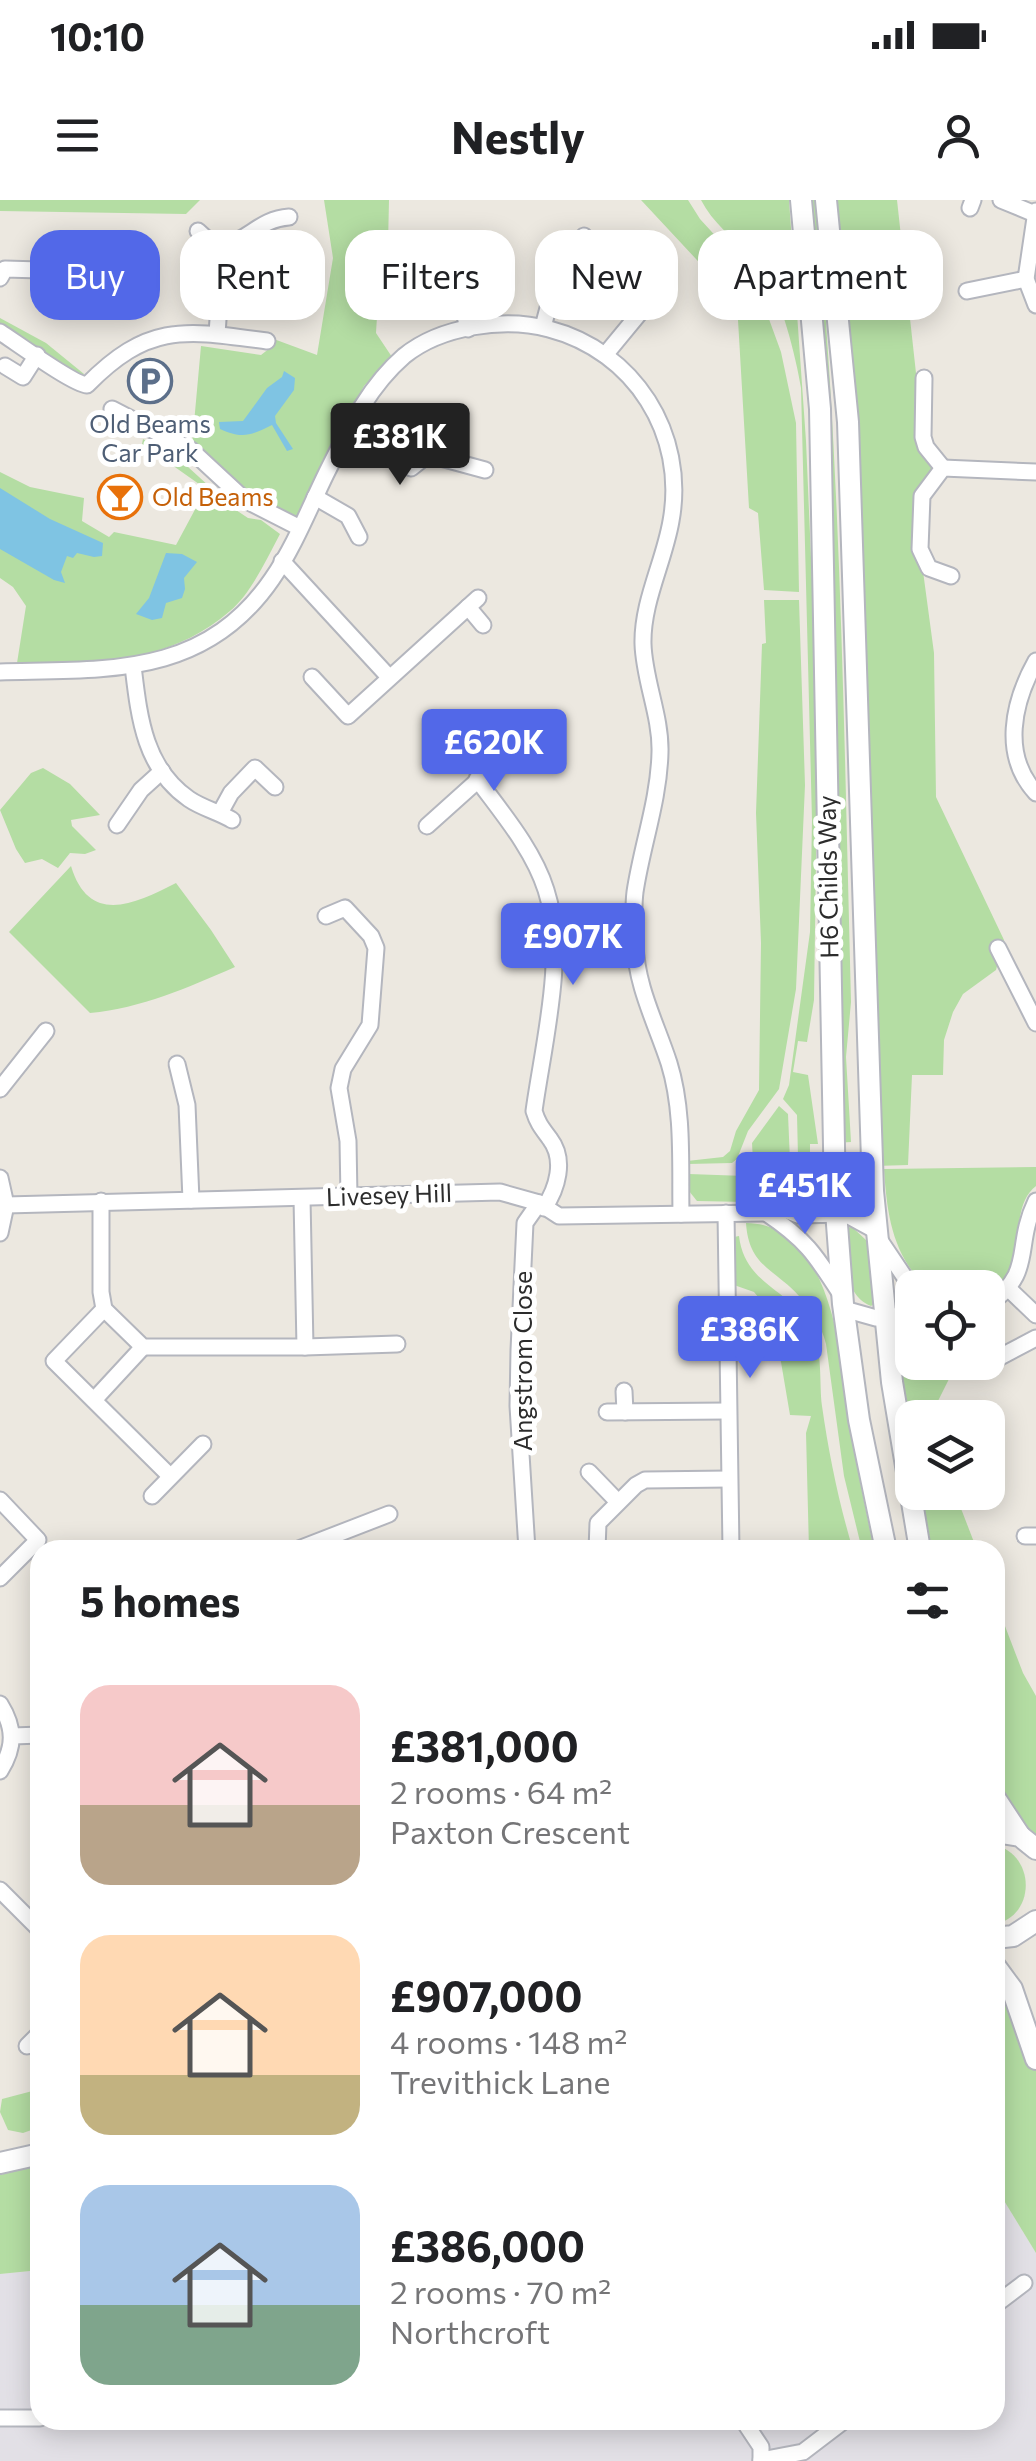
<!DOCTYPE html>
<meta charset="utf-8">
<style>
body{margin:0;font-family:Commissioner,sans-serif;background:#f2f2f2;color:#202124;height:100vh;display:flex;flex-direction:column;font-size:38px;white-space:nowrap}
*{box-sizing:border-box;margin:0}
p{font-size:32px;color:#757577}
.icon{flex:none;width:55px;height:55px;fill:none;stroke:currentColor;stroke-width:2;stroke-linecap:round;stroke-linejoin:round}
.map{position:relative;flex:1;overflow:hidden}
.sheet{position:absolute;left:30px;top:1340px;width:975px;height:890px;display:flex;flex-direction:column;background:#fff;border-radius:30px;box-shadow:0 5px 25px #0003}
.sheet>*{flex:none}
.top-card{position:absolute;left:30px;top:30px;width:978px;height:90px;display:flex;gap:20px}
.tools{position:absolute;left:895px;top:1070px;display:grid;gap:20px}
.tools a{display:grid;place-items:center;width:110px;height:110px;border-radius:20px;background:#fff;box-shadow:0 5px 25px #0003;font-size:50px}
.price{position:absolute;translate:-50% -85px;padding:0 22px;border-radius:10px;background:#5268e8;color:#fff;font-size:32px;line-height:65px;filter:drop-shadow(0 2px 5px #0008)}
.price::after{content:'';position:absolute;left:50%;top:60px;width:30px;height:22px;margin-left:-15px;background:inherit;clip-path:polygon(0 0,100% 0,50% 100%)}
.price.active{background:#222;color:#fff}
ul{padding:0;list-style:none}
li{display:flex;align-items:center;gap:30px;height:250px;padding:0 50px}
li span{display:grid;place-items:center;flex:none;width:280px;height:200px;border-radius:30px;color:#555}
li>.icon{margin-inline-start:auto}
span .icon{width:120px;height:120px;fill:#fffc;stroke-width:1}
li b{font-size:42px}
h2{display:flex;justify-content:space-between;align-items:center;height:120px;padding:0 50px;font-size:42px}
.pill{padding:0 35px;border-radius:30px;background:#fff;box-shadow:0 5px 25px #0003;font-size:35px;line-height:90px}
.pill.active{background:#5268e8;color:#fff}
.status{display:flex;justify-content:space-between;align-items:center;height:70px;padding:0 50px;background:#fff;direction:ltr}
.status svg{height:28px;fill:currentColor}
header{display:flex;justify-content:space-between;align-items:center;height:130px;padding:0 50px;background:#fff;font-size:45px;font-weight:700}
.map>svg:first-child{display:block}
.industrial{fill:#e2e0e6}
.green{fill:#b4dda3}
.water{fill:#7fc4e3}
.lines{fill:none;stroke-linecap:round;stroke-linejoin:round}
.street-casing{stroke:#b4b6be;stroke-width:19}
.secondary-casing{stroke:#b4b6be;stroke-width:24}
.street{stroke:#fff;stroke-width:15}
.secondary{stroke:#fff;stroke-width:20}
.labels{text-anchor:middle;stroke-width:10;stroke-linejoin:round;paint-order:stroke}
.service-label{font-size:25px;fill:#4e5e75;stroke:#fff}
.food-label{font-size:25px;fill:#c56008;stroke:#fff;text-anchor:start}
.street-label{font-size:25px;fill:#2c2c2c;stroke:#fff}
</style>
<div class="status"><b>10:10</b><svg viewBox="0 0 49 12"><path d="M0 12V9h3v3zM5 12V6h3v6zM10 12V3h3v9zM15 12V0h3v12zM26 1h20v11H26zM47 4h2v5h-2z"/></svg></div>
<header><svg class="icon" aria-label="menu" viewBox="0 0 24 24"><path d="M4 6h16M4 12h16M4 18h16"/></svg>Nestly<svg class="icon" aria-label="person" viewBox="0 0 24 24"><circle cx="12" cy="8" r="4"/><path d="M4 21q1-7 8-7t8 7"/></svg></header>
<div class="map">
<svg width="1036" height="2261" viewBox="0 0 1036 2261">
<rect width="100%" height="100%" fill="#ece8e0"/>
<!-- industrial -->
<path class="industrial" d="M995 1986 1036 2053V2261H0V2074L40 2070V2220H995Z"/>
<!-- green -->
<g class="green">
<path d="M0 0H200L186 14 0 11Z"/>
<path d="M324 0H389L388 45 378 100 376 133 392 157 364 186 297 317 242 295 218 264 192 245 201 146 261 155 270 148 271 138 317 155 333 58Z"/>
<path d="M641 0H688L700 19 754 78 781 152 796 223 799 392 764 390 758 313 749 308 737 103Z"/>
<path d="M701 0H789L806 241 818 520 814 800 807 842 798 841 793 872 808 875 818 944H810V957H798L797 915 783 899 789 885 810 732 812 620 801 188C796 157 781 96 762 70 744 45 715 28 701 0Z"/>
<path d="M807 0H816C841 267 844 534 851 802L846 857 851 942 835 943Z"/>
<path d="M834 0H897L923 237 943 268 922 296 920 349 934 453 936 597 1004 740 996 770 963 794 953 812 944 840 943 875H912L908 965 875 966Z"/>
<path d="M0 118 46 143 84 174 77 180 0 130Z"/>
<path d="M143 239 176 256 233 308 248 318 261 320 280 334C266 360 252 392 230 411 171 463 91 466 17 463L26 406 13 387 0 378V272L30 287 84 298 82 321 109 337 114 332 176 345 206 289 172 265 141 249Z"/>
<path d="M764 400H799L805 585 796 789 779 889 748 931 737 959 732 963 688 964 687 961 723 957 730 951 736 931 759 890 761 743 756 613 762 444 766 443Z"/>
<path d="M43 568 70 584 100 615 71 620 72 626 96 650 85 654 70 653 58 668 42 659 25 663 16 649 0 610 31 573Z"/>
<path d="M71 666C89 726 135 704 176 683L211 730 235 767C187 788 142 808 90 813L9 732Z"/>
<path d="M779 906 788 914 790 961 753 962 752 943Z"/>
<path d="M1036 967V986C1003 1012 1036 1072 988 1095V1088L926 1087C892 1054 887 1014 884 969Z"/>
<path d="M790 972 792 978 807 977 802 985 806 990 785 1003 749 1002 752 974Z"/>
<path d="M689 974 745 976 746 1002 697 1001 689 991Z"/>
<path d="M746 1023C838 1024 843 1177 853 1243 859 1279 867 1314 874 1350H862L844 1276 826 1144C821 1125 812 1110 799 1096 774 1068 749 1067 746 1023Z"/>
<path d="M852 1027 866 1040 868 1048 875 1103 871 1106C842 1094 846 1056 844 1028Z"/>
<path d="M739 1036C745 1087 793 1089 812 1130 823 1152 819 1182 822 1206 829 1255 839 1303 853 1350H809L806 1233 811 1216 790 1215 773 1115 754 1092 734 1085V1037Z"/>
<path d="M912 1114V1162L953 1163 955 1167 936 1205 935 1217 912 1218V1292L955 1293 977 1350H920L884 1117Z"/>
<path d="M995 1400 1023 1473 1036 1496V1649L1020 1636 995 1577Z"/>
<path d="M995 1645C1036 1655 1036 1716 995 1724Z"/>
<path d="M995 1766 1036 1863V2053L995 1986Z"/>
<path d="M40 1889V1927L23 1933 8 1930 0 1912 2 1899Z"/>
<path d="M40 1964V2070L0 2074V1975Z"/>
</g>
<!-- water -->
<g class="water">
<path d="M284 171 295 178 294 190 275 216 276 223 293 249 287 251 272 225C250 236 242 239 220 229L219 222 243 221 267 188 282 177Z"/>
<path d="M0 288 50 319 103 343 102 356 94 357 77 353 73 358 67 356 61 372 65 383 54 380 0 349Z"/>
<path d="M166 353 182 354 197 362 184 378 185 389 182 398 166 403 162 418 152 420 136 414 149 398Z"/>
</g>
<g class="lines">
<defs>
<g id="street">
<path d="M1001 0 1035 14"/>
<path d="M970 8 973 0"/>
<path d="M1036 11 1026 79 1036 105"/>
<path d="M198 31 209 41 223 46"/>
<path d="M450 49 468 129"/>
<path d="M0 78 5 69 40 70 58 62"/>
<path d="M967 91 1026 79"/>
<path d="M543 127 557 74 584 36"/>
<path d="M0 132C17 143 73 184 87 185 149 122 185 130 267 141"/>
<path d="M217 134 223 46C250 40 259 19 289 17"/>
<path d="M605 155 652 98 648 85"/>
<path d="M5 166 23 177 37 155"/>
<path d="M924 178 923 237 926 247 943 268"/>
<path d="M112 209 191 250 245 300 300 328"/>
<path d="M356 213 411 268 425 257H437L485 270"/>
<path d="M315 297 348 316 359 337"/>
<path d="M282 361 388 476"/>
<path d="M951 376 929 368 920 349 922 296 943 268 1036 272"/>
<path d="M468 407 483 425"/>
<path d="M1036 461C1013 502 1001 555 1036 593"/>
<path d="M133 466C139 516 144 568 189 599 202 608 219 612 232 620"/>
<path d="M0 472C107 469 204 478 272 379 294 347 309 309 326 274 347 232 367 188 404 156 441 126 504 117 549 129 634 151 687 234 671 321 664 362 642 402 643 444 644 480 661 516 660 552 659 600 642 645 635 692 633 708 634 726 635 743 636 786 656 823 669 863 684 911 680 965 681 1014"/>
<path d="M312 477 348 516 478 398"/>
<path d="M477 579C502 613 533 649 546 690 567 753 543 845 534 911 538 924 542 928 550 939 566 960 557 989 544 1008"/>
<path d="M220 613 231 593 255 568 275 587"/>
<path d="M117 625 141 590 162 571"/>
<path d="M427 626 534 530"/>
<path d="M326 716 345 708 371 736 376 748 370 825 343 869 339 888 348 941 349 997"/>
<path d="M998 748 1036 823"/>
<path d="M177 864 187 905 191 1000"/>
<path d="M0 889 46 831"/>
<path d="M0 978 6 1005 0 1033"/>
<path d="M101 1001V1092L104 1109 143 1147H305L302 998"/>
<path d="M6 1005 500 992 539 1003 559 1016 766 1013 801 1003 813 995 833 972"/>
<path d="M783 1009 798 1015 845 1014 878 1032"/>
<path d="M726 1013 731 1350"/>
<path d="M766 1013C805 1039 815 1054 840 1093"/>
<path d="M881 1042 912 1088"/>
<path d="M1012 1092 1036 1115"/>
<path d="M988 1105C1036 1071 1013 1049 1036 1001"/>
<path d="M104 1109 54 1161 170 1276"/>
<path d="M844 1109 876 1118 912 1114"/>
<path d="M305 1147 397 1144"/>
<path d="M889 1157 912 1127"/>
<path d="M998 1158 1036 1138"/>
<path d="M624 1191 625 1212"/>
<path d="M94 1200 143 1147"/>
<path d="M607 1212 727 1211"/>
<path d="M589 1272 618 1302"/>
<path d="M152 1296 203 1244"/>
<path d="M0 1300 38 1340 0 1378"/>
<path d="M1025 1336H1036"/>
<path d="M296 1350 389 1314"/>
<path d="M527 1350 518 1206 519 1150 525 1023 539 1003"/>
<path d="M597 1350 598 1323 636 1285 645 1280 729 1279"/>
<path d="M0 1504C15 1528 15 1547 0 1571"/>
<path d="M13 1536 40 1535"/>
<path d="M0 1690 40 1730"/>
<path d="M27 1846 40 1833"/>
<path d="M995 2105 1024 2083"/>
<path d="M0 2218H40"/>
<path d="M743 2220 761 2247V2261"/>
<path d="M761 2260 803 2252 845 2220"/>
</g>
<g id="secondary">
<path d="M801 0 820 209 835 998 843 1104 859 1220 886 1350"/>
<path d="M826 0 848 222 873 991 892 1182 920 1350"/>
<path d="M995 1598 1020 1636"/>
<path d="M995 1632 1020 1636 1036 1649"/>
<path d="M995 1738 1013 1736 1036 1721"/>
<path d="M995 1766 1012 1789 1036 1859"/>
<path d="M0 1963 40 1954"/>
</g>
</defs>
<!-- street casing -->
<use href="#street" class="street-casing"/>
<!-- secondary casing -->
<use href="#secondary" class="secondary-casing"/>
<!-- street -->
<use href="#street" class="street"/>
<!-- secondary -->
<use href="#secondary" class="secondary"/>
</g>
<!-- icons -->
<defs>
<symbol id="parking-ring" viewBox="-11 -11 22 22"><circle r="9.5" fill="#fff" stroke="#5c6f8a" stroke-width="1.5"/><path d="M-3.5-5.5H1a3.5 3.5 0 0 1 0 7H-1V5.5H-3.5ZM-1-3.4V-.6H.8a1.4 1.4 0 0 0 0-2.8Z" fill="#5c6f8a"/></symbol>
<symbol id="bar-ring" viewBox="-11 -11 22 22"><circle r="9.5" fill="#fff" stroke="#e8710a" stroke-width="1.5"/><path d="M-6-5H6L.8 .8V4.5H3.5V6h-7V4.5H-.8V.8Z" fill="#e8710a"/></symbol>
</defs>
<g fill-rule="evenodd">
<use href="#parking-ring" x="125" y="156" width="50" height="50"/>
<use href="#bar-ring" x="95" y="272" width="50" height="50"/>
</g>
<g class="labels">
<!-- service labels -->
<g class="service-label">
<text x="150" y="233">Old Beams<tspan x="150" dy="29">Car Park</tspan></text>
</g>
<!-- food labels -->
<g class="food-label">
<text x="152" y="306">Old Beams</text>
</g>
<!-- street labels -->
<g class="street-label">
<text transform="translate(828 677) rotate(-91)" y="9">H6 Childs Way</text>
<text transform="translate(389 995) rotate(-2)" y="9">Livesey Hill</text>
<text transform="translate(523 1161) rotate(-90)" y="9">Angstrom Close</text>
</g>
</g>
</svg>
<div class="tools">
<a><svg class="icon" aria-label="locate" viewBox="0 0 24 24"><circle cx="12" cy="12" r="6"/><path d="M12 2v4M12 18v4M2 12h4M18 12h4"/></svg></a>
<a><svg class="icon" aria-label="layers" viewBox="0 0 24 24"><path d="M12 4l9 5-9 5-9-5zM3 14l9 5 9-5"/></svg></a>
</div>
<b class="price active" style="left:400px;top:288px">£381K</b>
<b class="price" style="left:494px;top:594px">£620K</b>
<b class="price" style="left:573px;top:788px">£907K</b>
<b class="price" style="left:805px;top:1037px">£451K</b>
<b class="price" style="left:750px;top:1181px">£386K</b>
<div class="top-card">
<a class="pill active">Buy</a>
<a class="pill">Rent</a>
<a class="pill">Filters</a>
<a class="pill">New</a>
<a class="pill">Apartment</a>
</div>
<section class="sheet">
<h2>5 homes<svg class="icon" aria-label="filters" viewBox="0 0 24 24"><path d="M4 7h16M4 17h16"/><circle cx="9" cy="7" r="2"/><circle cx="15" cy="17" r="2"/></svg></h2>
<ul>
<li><span style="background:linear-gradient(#f6c9c9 60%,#b9a48a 0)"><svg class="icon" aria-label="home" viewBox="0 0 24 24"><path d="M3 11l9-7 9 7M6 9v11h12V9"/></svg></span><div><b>£381,000</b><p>2 rooms · 64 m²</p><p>Paxton Crescent</p></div></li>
<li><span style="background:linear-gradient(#ffd9b3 70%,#c2b280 0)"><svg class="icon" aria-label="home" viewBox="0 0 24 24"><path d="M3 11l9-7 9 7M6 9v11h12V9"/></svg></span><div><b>£907,000</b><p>4 rooms · 148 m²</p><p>Trevithick Lane</p></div></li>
<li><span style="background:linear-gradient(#a9c7e8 60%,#7fa58c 0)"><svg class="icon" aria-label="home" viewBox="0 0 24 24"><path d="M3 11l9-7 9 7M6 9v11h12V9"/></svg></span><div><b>£386,000</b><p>2 rooms · 70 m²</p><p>Northcroft</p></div></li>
</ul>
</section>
</div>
